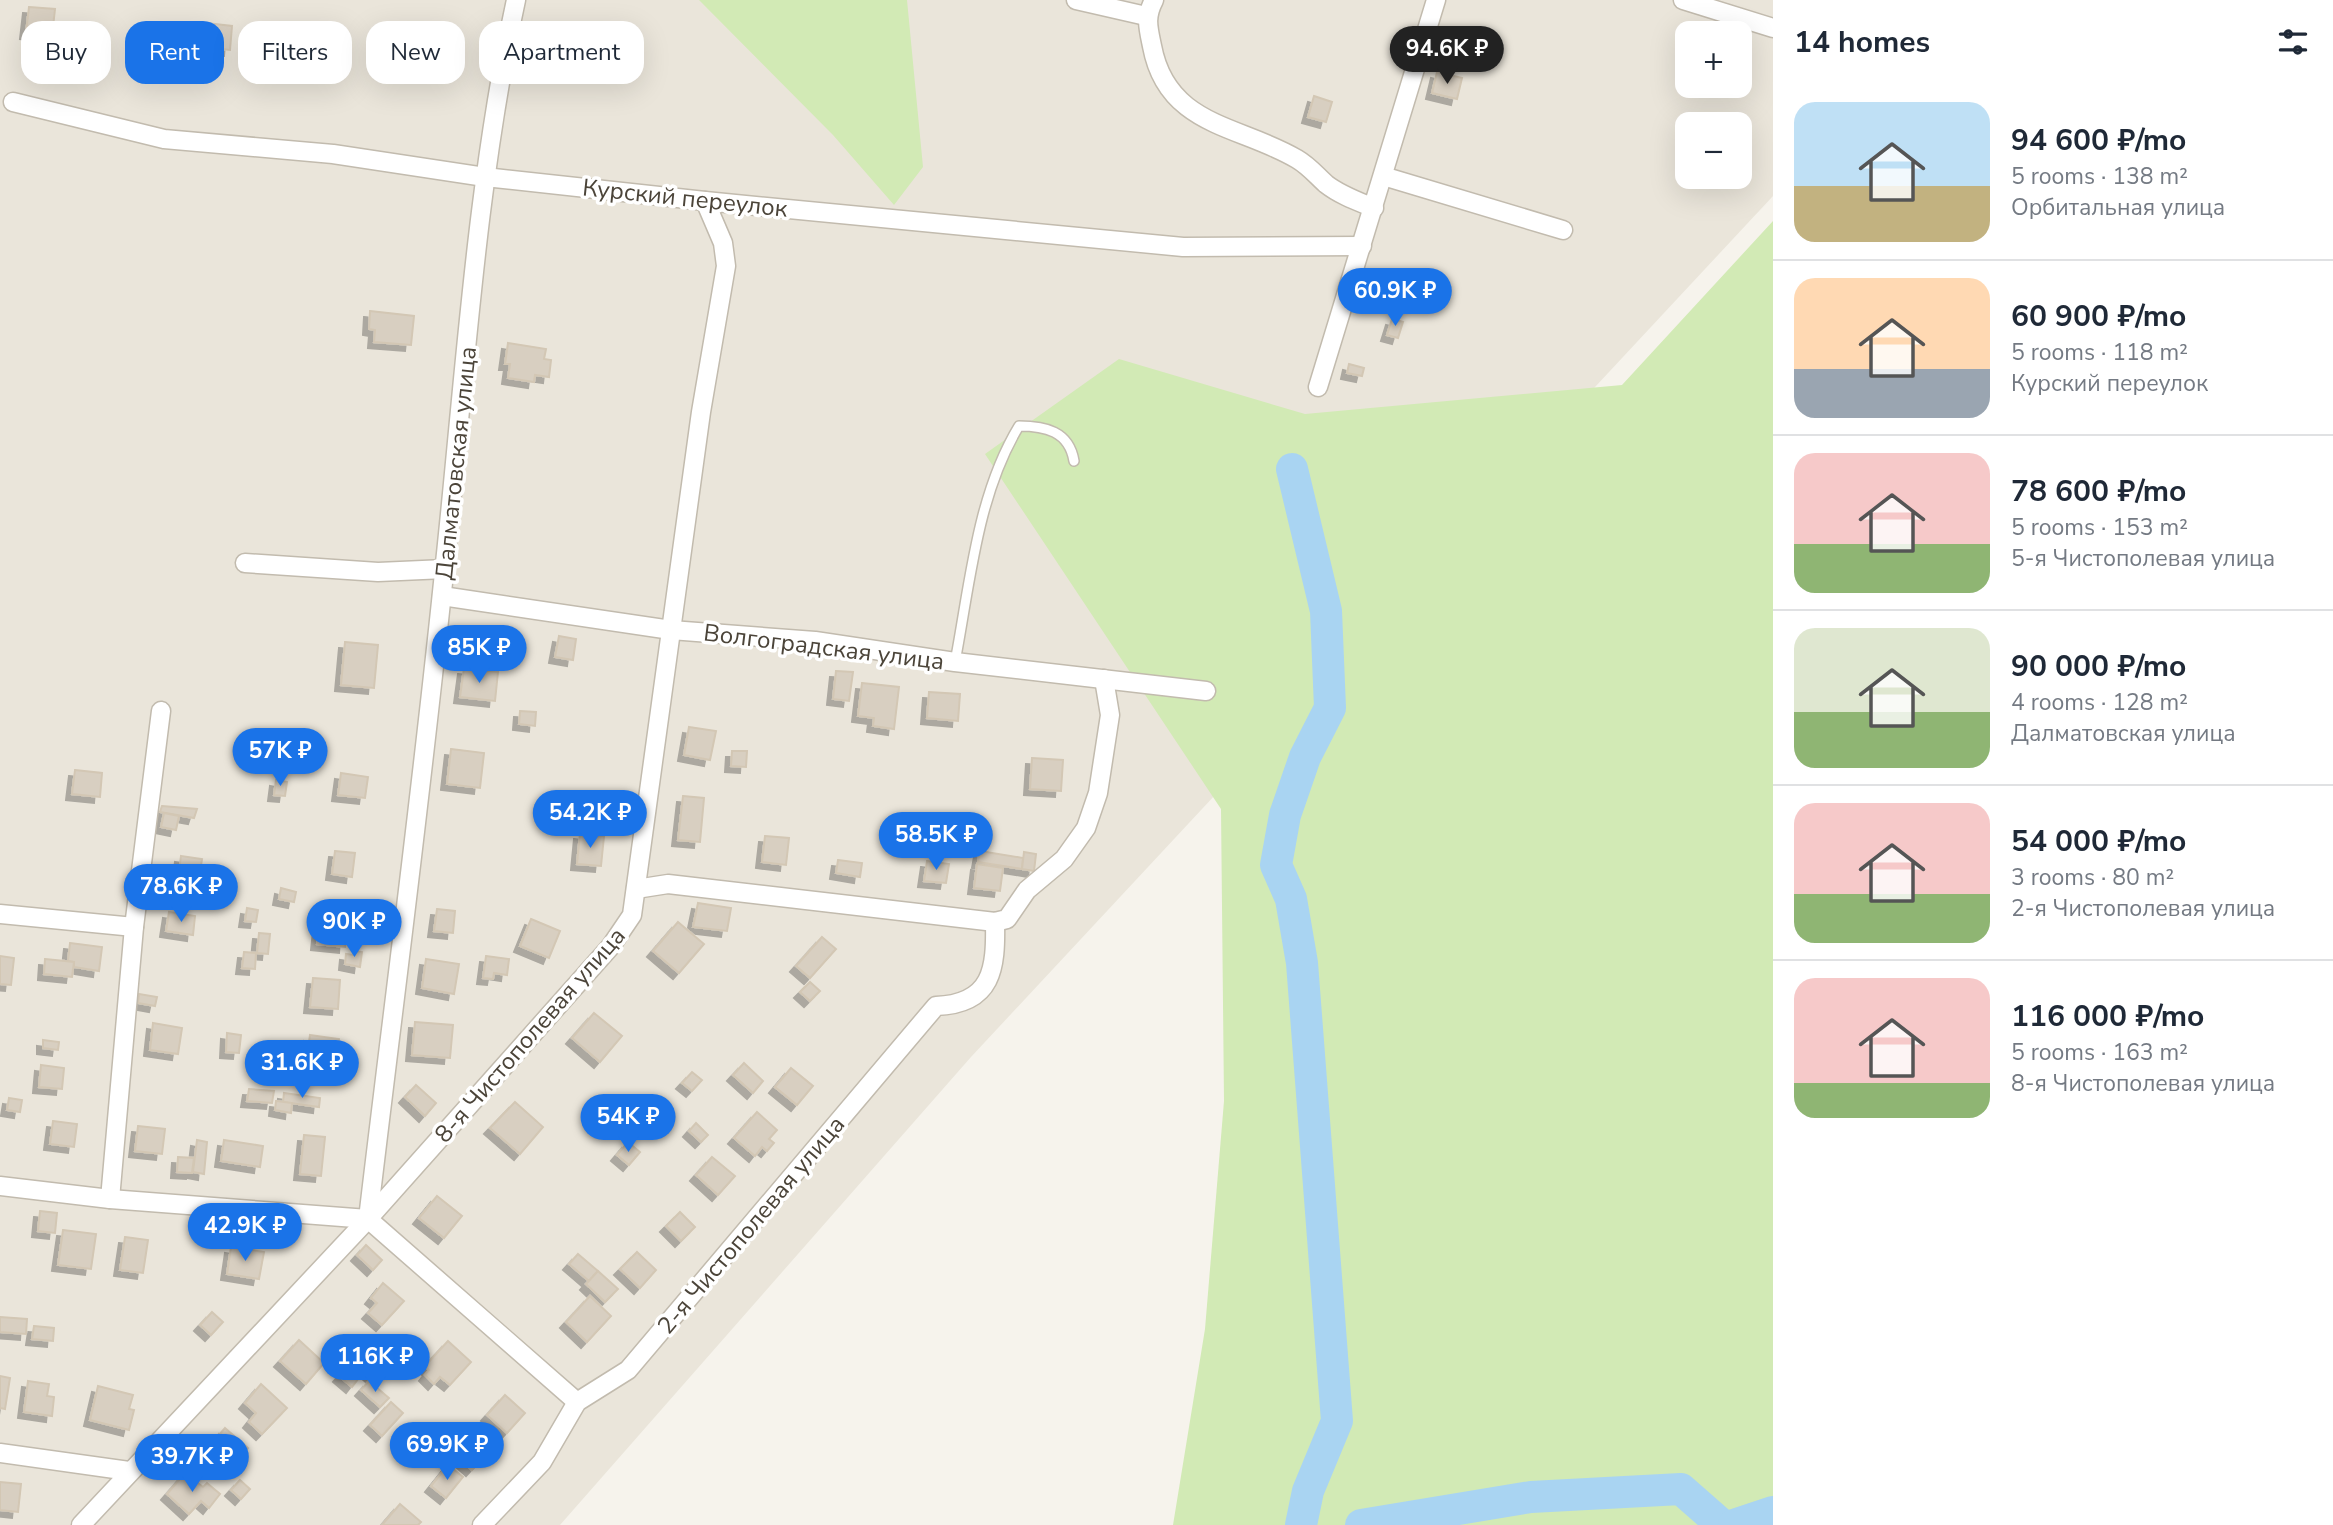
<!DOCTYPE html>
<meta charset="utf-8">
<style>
body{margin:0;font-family:"Nunito Sans",sans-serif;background:#f6f6f7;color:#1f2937;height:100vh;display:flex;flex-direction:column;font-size:26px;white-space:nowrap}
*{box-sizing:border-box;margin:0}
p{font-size:23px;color:#747a83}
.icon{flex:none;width:38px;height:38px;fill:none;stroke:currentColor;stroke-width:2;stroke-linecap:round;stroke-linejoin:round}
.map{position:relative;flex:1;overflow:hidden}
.details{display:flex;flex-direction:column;background:#fff;width:560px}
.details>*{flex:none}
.guide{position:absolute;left:21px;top:21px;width:665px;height:63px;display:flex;gap:14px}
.buttons{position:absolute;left:1675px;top:21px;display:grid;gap:14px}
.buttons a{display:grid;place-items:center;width:77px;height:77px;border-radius:14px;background:#fff;box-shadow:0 7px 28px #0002;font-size:35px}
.price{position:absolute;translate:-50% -60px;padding:0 16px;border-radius:24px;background:#1a73e8;color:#fff;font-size:23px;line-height:46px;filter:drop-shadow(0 2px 4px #0008)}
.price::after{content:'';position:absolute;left:50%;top:42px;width:21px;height:16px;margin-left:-10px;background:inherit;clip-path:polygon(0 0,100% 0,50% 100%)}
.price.selected{background:#222;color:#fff}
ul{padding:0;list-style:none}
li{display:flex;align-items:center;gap:21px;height:175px;padding:0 21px}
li+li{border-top:2px solid #e0e1e3}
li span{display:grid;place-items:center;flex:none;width:196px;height:140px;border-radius:21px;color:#555}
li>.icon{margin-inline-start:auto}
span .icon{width:84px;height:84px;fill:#fffc;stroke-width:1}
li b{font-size:30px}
h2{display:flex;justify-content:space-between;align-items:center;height:84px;padding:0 21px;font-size:30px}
.pill{padding:0 24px;border-radius:21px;background:#fff;box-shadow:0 7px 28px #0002;font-size:24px;line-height:63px}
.pill.selected{background:#1a73e8;color:#fff}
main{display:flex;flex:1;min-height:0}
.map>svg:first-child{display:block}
.residential{fill:#eae5da;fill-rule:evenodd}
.green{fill:#d2eab5}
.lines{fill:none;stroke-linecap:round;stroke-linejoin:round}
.river{stroke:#a9d4f2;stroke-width:32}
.building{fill:#d8cfc1;stroke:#d3c7b4;stroke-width:2;filter:url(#shadow)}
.service-casing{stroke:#c2bbae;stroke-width:12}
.minor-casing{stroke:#c2bbae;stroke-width:21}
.service{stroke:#fff;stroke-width:9}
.minor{stroke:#fff;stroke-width:18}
.labels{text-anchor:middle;stroke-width:7;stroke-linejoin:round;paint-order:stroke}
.street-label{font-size:24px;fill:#4b4439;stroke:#fff}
</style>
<main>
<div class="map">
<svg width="1773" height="1525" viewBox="0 0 1773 1525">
<defs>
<filter id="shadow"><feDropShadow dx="-6" dy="6" stdDeviation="0" flood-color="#0004"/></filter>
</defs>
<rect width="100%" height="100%" fill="#f6f3ec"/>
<!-- residential -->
<path class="residential" d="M0 0H1773V196L971 1057 560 1525H0ZM1687 33H1740V86H1687ZM1687 124H1740V177H1687Z"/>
<!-- green -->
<g class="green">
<path d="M699 0H907L923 167 894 205 833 135Z"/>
<path d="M1773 221V1525H1173L1205 1329 1224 1101 1221 809 985 454 1119 359 1305 414 1622 385Z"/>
</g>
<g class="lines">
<!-- river -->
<g class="river">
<path d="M1292 469 1326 611 1330 708 1305 757 1285 815 1276 865 1291 899 1302 963 1337 1421 1308 1491 1301 1525"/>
<path d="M1361 1525 1531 1497 1681 1489 1722 1525"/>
<path d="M1734 1525 1773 1512"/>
</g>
</g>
<!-- building -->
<g class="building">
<path d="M29 7 55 9 52 36 26 33Z"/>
<path d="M206 23 232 26 230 50 203 47Z"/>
<path d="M1437 72 1462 78 1457 99 1432 93Z"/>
<path d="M1314 96 1332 102 1326 122 1308 117Z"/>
<path d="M370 311 414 316 411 345 374 342 375 330 369 329Z"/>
<path d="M1392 319 1403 322 1398 338 1387 335Z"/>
<path d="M508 343 546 349 544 359 551 360 549 377 535 375 534 382 508 378 510 364H505Z"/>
<path d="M1349 364 1364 368 1362 376 1347 373Z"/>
<path d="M488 628 504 629 502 643 486 641Z"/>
<path d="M559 636 576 639 573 660 555 657Z"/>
<path d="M345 642 378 645 374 688 341 685Z"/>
<path d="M464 668 498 672 495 701 460 697Z"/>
<path d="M836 671 853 672 849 701 833 699Z"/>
<path d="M862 683 899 687 894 729 873 726 874 718 858 716Z"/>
<path d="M929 692 960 694 958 721 927 718Z"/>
<path d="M520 711 536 712 535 726 519 724Z"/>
<path d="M689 727 716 731 710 760 684 755Z"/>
<path d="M451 749 484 753 480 788 447 784Z"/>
<path d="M732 751H747L746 767 731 766Z"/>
<path d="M1032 758 1063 760 1061 791 1030 789Z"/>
<path d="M75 770 102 773 100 797 72 794Z"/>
<path d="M341 773 368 777 365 798 338 795Z"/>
<path d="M276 780 287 782 285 796 274 795Z"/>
<path d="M683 796 704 798 700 842 678 840Z"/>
<path d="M162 806 197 809 194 818 160 812Z"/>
<path d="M164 813 179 816 176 830 161 827Z"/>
<path d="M580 833 604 836 601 866 577 864Z"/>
<path d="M765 836 789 838 786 865 762 862Z"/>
<path d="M335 851 355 853 352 877 332 874Z"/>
<path d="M980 851 1023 858 1022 869 978 862Z"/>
<path d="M1024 852 1036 854 1034 871 1022 869Z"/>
<path d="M181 856 202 859 197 891 177 888Z"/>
<path d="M838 860 862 863 860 877 836 873Z"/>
<path d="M927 861 949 864 946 883 924 881Z"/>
<path d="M977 864 1003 868 1000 891 974 888Z"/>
<path d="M281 888 296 892 294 902 279 899Z"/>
<path d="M698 903 731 908 727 931 693 927Z"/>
<path d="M247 908 258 910 256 922 245 921Z"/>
<path d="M437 909 455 911 453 933 434 931Z"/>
<path d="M169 912 195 916 193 935 166 931Z"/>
<path d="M320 916 347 919 345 947 317 944Z"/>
<path d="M531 919 560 931 549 958 520 946Z"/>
<path d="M678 922 704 944 679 973 653 951Z"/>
<path d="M259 933 270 934 268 954 257 953Z"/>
<path d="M822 937 836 949 810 978 796 966Z"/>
<path d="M70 943 102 947 99 971 74 967V962L68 961Z"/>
<path d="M354 951 362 952 360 967 345 964 346 954 353 955Z"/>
<path d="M244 952 256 953 255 969 242 968Z"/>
<path d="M0 956 14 958 11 985 0 984Z"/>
<path d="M486 956 509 959 507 975 494 973 493 979 483 978Z"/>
<path d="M45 959 74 962 72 977 44 974Z"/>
<path d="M426 959 459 964 454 994 422 988Z"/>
<path d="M313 978 340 980 338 1009 310 1007Z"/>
<path d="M810 982 820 991 810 1001 800 992Z"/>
<path d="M139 994 157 997 155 1006 138 1003Z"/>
<path d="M594 1013 622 1036 600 1062 572 1038Z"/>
<path d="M415 1022 453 1025 450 1058 412 1055Z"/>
<path d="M153 1023 182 1028 178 1054 150 1050Z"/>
<path d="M227 1033 241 1035 239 1053 226 1052Z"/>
<path d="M310 1035 339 1039 335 1073 305 1070Z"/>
<path d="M43 1040 59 1042 58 1050 43 1048Z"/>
<path d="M744 1063 763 1081 753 1093 733 1075Z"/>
<path d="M41 1065 64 1068 62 1089 39 1087Z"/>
<path d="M791 1068 813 1086 797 1105 775 1087Z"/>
<path d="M692 1072 702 1080 692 1091 682 1083Z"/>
<path d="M416 1085 436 1103 425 1116 405 1097Z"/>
<path d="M249 1089 274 1091 272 1103 247 1101Z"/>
<path d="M284 1093 320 1098 319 1107 283 1102Z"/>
<path d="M9 1098 22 1100 20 1112 7 1110Z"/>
<path d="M276 1101 292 1103 291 1113 275 1110Z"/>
<path d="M515 1102 543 1127 520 1154 490 1128Z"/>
<path d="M757 1112 777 1130 769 1139 774 1143 767 1151 762 1147 755 1156 734 1138Z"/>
<path d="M53 1121 77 1124 74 1147 50 1144Z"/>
<path d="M696 1123 708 1135 701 1142 689 1131Z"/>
<path d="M138 1126 165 1129 162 1154 135 1151Z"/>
<path d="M304 1135 325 1137 321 1176 300 1174Z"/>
<path d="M197 1140 207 1142 204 1174 193 1172Z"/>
<path d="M224 1140 263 1146 260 1167 221 1161Z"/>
<path d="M628 1142 640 1152 629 1165 617 1155Z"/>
<path d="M178 1157 194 1158 192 1173 177 1172Z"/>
<path d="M712 1157 735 1176 718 1195 696 1175Z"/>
<path d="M437 1196 462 1216 444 1238 419 1218Z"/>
<path d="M40 1211 57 1213 55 1233 38 1231Z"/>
<path d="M680 1212 695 1227 681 1241 666 1226Z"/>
<path d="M63 1230 96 1234 91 1269 58 1265Z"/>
<path d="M125 1237 148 1240 143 1273 120 1270Z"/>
<path d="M366 1245 382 1260 373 1270 357 1255Z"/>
<path d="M231 1247 264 1252 259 1279 227 1274Z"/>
<path d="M637 1252 656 1270 640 1288 620 1269Z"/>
<path d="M578 1254 598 1271 589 1281 569 1264Z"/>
<path d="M598 1271 618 1289 605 1302 586 1284Z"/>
<path d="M383 1283 404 1301 382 1325 368 1313 377 1303 371 1298Z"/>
<path d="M590 1296 611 1316 587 1342 566 1322Z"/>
<path d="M212 1312 223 1322 211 1335 200 1325Z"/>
<path d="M0 1317 27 1319 26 1334 0 1332Z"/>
<path d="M34 1326 54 1328 53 1341 32 1339Z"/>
<path d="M299 1340 324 1363 306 1384 280 1361Z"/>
<path d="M448 1341 471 1362 450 1385 440 1377 434 1384 425 1375 429 1370 425 1366Z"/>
<path d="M385 1351 393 1358 375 1379 367 1372Z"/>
<path d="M350 1364 362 1374 352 1387 339 1376Z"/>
<path d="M0 1376 10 1378 5 1409 0 1408Z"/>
<path d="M28 1381 49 1384 47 1396 54 1397 52 1416 24 1412Z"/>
<path d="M369 1381 389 1398 380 1407 361 1390Z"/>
<path d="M261 1384 287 1408 262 1434 249 1422 256 1413 245 1403Z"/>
<path d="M98 1386 133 1395 129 1409 134 1410 129 1430 90 1420Z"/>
<path d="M505 1395 525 1413 507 1433 487 1415Z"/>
<path d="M391 1402 403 1413 382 1436 370 1425Z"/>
<path d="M225 1428 248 1448 229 1470 206 1450Z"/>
<path d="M451 1430 483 1458 472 1470 441 1442Z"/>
<path d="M184 1450 198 1462 189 1472 175 1459Z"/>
<path d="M448 1465 463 1477 446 1498 431 1486Z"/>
<path d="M185 1473 203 1487 207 1483 220 1494 209 1508 201 1501 189 1514 167 1494Z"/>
<path d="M240 1480 250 1489 241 1499 231 1490Z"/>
<path d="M0 1482 21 1484 18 1512 0 1510Z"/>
<path d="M400 1504 421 1522 418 1525H382Z"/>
</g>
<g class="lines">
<defs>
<path id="service" d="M955 662C970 584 977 495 1019 426 1045 426 1069 431 1074 461"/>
<g id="minor">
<path d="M1076 0 1146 16"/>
<path d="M1154 0C1145 17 1148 27 1152 46 1167 127 1240 125 1297 159 1309 166 1316 175 1326 184 1340 195 1357 201 1374 208"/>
<path d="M1683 0 1773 28"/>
<path d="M13 102 164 139 333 154 485 177 705 201 1183 247 1362 246"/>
<path d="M1383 176 1563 230"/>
<path d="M1318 387 1436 0"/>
<path d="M245 563 378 572 445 569"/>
<path d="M442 596 671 630 815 641 955 662 1206 691"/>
<path d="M636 889 668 884 995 922 1007 919 1027 890 1064 859 1086 828 1098 793 1110 715 1104 679"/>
<path d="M0 914 134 927"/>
<path d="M0 1186 110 1199 368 1219 577 1402"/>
<path d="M110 1199 134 927 161 711"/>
<path d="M368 1219C394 1000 423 782 445 563 465 375 476 185 516 0"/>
<path d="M0 1453 129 1471"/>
<path d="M81 1525 368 1219 611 946 632 915 701 412 726 266 723 243 705 201"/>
<path d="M482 1525 542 1462 577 1402 628 1370 936 1006C993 1004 996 968 995 922"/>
</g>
</defs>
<!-- service casing -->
<use href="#service" class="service-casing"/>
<!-- minor casing -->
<use href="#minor" class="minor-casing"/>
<!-- service -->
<use href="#service" class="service"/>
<!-- minor -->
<use href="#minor" class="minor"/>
</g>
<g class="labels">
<!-- street labels -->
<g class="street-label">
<text transform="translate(685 198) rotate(6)" y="8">Курский переулок</text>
<text transform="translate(456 463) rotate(-84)" y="8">Далматовская улица</text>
<text transform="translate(824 647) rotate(7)" y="8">Волгоградская улица</text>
<text transform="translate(530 1035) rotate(-49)" y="8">8-я Чистополевая улица</text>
<text transform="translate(751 1225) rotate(-50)" y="8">2-я Чистополевая улица</text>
</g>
</g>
</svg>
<div class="buttons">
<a>+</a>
<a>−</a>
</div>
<b class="price selected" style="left:1447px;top:86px">94.6K ₽</b>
<b class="price" style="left:1395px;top:328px">60.9K ₽</b>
<b class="price" style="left:479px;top:685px">85K ₽</b>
<b class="price" style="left:280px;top:788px">57K ₽</b>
<b class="price" style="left:590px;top:850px">54.2K ₽</b>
<b class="price" style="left:936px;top:872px">58.5K ₽</b>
<b class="price" style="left:181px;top:924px">78.6K ₽</b>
<b class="price" style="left:354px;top:959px">90K ₽</b>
<b class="price" style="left:302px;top:1100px">31.6K ₽</b>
<b class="price" style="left:628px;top:1154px">54K ₽</b>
<b class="price" style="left:245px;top:1263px">42.9K ₽</b>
<b class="price" style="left:375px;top:1394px">116K ₽</b>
<b class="price" style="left:447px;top:1482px">69.9K ₽</b>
<b class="price" style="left:192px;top:1494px">39.7K ₽</b>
<div class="guide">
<a class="pill">Buy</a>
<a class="pill selected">Rent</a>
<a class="pill">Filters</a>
<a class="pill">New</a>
<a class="pill">Apartment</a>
</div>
</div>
<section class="details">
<h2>14 homes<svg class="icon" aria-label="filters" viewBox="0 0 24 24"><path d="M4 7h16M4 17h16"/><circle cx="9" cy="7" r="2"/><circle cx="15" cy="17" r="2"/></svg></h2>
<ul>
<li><span style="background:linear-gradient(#bfe0f5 60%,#c2b280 0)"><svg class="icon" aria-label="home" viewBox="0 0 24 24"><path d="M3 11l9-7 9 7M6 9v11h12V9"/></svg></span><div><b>94 600 ₽/mo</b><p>5 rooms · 138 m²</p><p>Орбитальная улица</p></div></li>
<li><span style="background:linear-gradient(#ffd9b3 65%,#9aa5b1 0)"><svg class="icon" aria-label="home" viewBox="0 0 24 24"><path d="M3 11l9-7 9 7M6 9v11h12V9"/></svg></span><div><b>60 900 ₽/mo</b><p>5 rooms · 118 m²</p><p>Курский переулок</p></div></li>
<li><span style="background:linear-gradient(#f6c9c9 65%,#8fb573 0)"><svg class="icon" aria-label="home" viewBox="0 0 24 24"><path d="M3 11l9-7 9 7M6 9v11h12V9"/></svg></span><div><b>78 600 ₽/mo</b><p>5 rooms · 153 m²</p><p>5-я Чистополевая улица</p></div></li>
<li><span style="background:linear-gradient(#dfe7d0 60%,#8fb573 0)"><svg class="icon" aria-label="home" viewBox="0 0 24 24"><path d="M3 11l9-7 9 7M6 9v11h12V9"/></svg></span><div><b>90 000 ₽/mo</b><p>4 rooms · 128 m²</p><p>Далматовская улица</p></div></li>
<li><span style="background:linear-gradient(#f6c9c9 65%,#8fb573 0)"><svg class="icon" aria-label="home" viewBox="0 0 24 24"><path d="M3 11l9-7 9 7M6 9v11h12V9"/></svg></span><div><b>54 000 ₽/mo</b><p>3 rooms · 80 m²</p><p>2-я Чистополевая улица</p></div></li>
<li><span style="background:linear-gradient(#f6c9c9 75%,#8fb573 0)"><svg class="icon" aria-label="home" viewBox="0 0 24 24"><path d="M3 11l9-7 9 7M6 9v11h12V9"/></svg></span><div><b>116 000 ₽/mo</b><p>5 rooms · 163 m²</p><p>8-я Чистополевая улица</p></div></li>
</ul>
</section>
</main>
